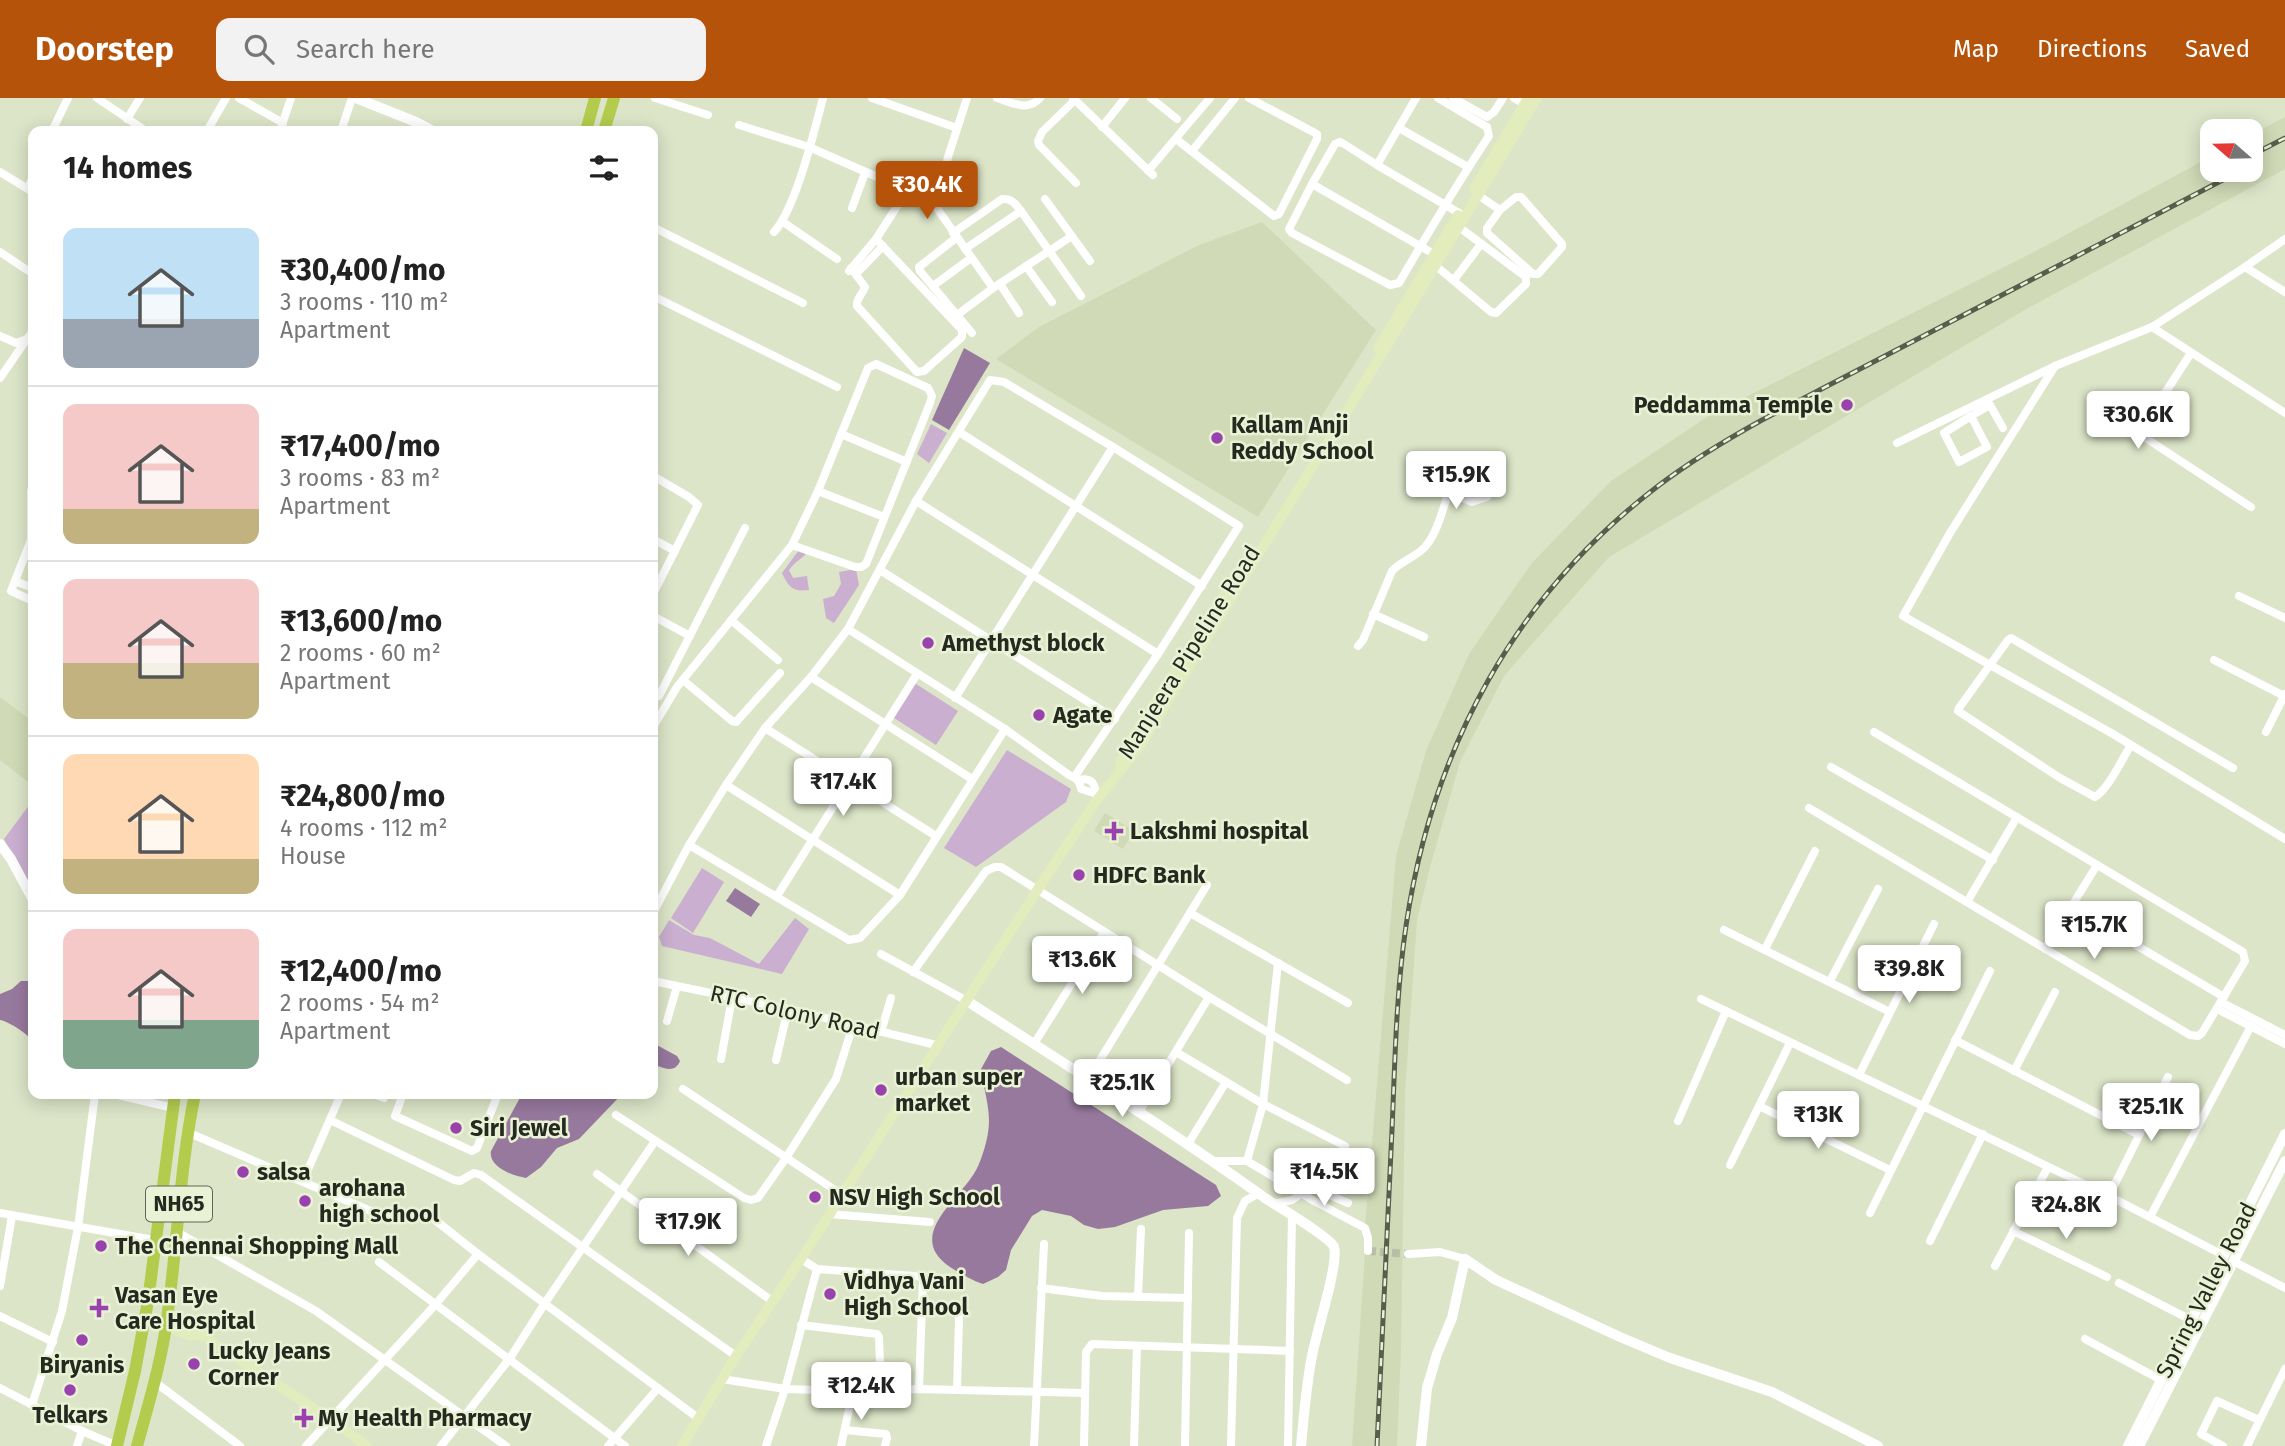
<!DOCTYPE html>
<meta charset="utf-8">
<style>
body{margin:0;font-family:"Fira Sans",sans-serif;background:#f2f2f2;color:#222;height:100vh;display:flex;flex-direction:column;font-size:26px;white-space:nowrap}
*{box-sizing:border-box;margin:0}
p{font-size:23px;color:#767676}
.icon{flex:none;width:38px;height:38px;fill:none;stroke:currentColor;stroke-width:2;stroke-linecap:round;stroke-linejoin:round}
.map{position:relative;flex:1;overflow:hidden}
.details{position:absolute;left:28px;top:28px;width:630px;height:973px;display:flex;flex-direction:column;background:#fff;border-radius:14px;box-shadow:0 4px 18px #0003}
.details>*{flex:none}
.needle{width:46px;rotate:290deg}
.buttons{position:absolute;left:2200px;top:21px;display:grid;gap:14px}
.buttons a{display:grid;place-items:center;width:63px;height:63px;border-radius:14px;background:#fff;box-shadow:0 4px 18px #0003;font-size:35px}
.price{position:absolute;translate:-50% -60px;padding:0 16px;border-radius:7px;background:#fff;color:#222;font-size:23px;line-height:46px;filter:drop-shadow(0 2px 4px #0008)}
.price::after{content:'';position:absolute;left:50%;top:42px;width:21px;height:16px;margin-left:-10px;background:inherit;clip-path:polygon(0 0,100% 0,50% 100%)}
.price.current{background:#b45309;color:#fff}
ul{padding:0;list-style:none}
li{display:flex;align-items:center;gap:21px;height:175px;padding:0 35px}
li+li{border-top:2px solid #e0e0e0}
li span{display:grid;place-items:center;flex:none;width:196px;height:140px;border-radius:14px;color:#555}
li>.icon{margin-inline-start:auto}
span .icon{width:84px;height:84px;fill:#fffc;stroke-width:1}
li b{font-size:30px}
h2{display:flex;justify-content:space-between;align-items:center;height:84px;padding:0 35px;font-size:30px}
header{display:flex;align-items:center;gap:42px;box-sizing:border-box;height:98px;padding:0 35px;background:#b45309;color:#fff}
header strong{font-size:33px}
nav{display:flex;gap:38px;margin-inline-start:auto;font-size:24px}
.search{width:490px;height:63px;background:#f2f2f2;display:flex;align-items:center;gap:18px;box-sizing:border-box;padding:0 24px;border-radius:14px;color:#767676;font-size:26px}
.map>svg:first-child{display:block}
.built{fill:#d0dab6}
.green{fill:#caafd0}
.water{fill:#97799e}
.lines{fill:none;stroke-linecap:round;stroke-linejoin:round}
.minor-tunnel{stroke:#b8bfa6;stroke-width:8;stroke-dasharray:8 4;stroke-linecap:butt}
.minor{stroke:#fff;stroke-width:8}
.tertiary{stroke:#fff;stroke-width:10}
.secondary{stroke:#e3ecbc;stroke-width:10}
.trunk{stroke:#b4cc4e;stroke-width:12}
.rail-casing{stroke:#585d4d;stroke-width:5}
.rail{stroke:#e9f2d5;stroke-width:2.5;stroke-dasharray:8;stroke-linecap:butt}
.poi-dot{fill:#9941ad;stroke:#e9f2d5;stroke-width:2.5}
.labels{text-anchor:middle;stroke-width:5;stroke-linejoin:round;paint-order:stroke}
.shield{fill:#e9f2d5;stroke:#606556;stroke-width:2}
.shield-label{font-size:21px;font-weight:bold;fill:#26291f}
.poi-label{font-size:23px;font-weight:bold;fill:#26291f;stroke:#e9f2d5;text-anchor:start}
.street-label{font-size:23px;fill:#26291f;stroke:#e9f2d5}
</style>
<header>
<strong>Doorstep</strong>
<div class="search"><svg class="icon" aria-label="search" viewBox="0 0 24 24"><circle cx="10" cy="10" r="6"/><path d="M15 15l6 6"/></svg>Search here</div>
<nav><a>Map</a><a>Directions</a><a>Saved</a></nav>
</header>
<div class="map">
<svg width="2285" height="1348" viewBox="0 0 2285 1348">
<rect width="100%" height="100%" fill="#dce5c8"/>
<!-- built -->
<g class="built">
<path d="M2285 19V71L2023 213 1609 459 1504 578 1460 664 1430 769 1417 822 1405 994 1401 1251 1397 1348H1352L1366 1140 1365 1130 1396 758 1426 653 1469 556 1531 466 1611 383 1710 317 2034 154 2212 58V72H2250L2251 37Z"/>
<path d="M1262 124 1376 232 1258 419 996 261 1039 229 1199 147Z"/>
<path d="M0 599 33 624V688L0 662Z"/>
<path d="M1105 715 1134 733 1123 751 1094 733Z"/>
</g>
<!-- green -->
<g class="green">
<path d="M931 326 947 335 929 365 917 356Z"/>
<path d="M802 448 809 452C804 460 795 463 789 472L793 480 807 478 809 492C793 494 789 490 782 475Z"/>
<path d="M856 471 859 487 834 525 826 520 823 501 834 498 841 486 839 474Z"/>
<path d="M913 584 958 613 936 647 891 618Z"/>
<path d="M1007 652 1071 691 1066 704 976 769 944 750Z"/>
<path d="M33 702V796L4 741Z"/>
<path d="M702 770 724 784 693 835 671 820Z"/>
<path d="M795 820 809 831 782 876 662 848 659 839 669 822 694 837 710 840 759 866Z"/>
</g>
<!-- water -->
<g class="water">
<path d="M964 250 990 265 949 332 932 322Z"/>
<path d="M735 790 760 806 751 819 726 803Z"/>
<path d="M21 883H31L33 890V944C30 937 8 923 0 922V896L12 891Z"/>
<path d="M653 945 677 958 680 963C675 976 663 970 653 966Z"/>
<path d="M1001 949 1216 1087 1221 1098 1208 1108 1163 1112 1115 1129 1098 1131 1084 1127 1071 1118 1042 1112 1032 1118 1011 1152 1006 1172 998 1179 983 1186C971 1182 961 1176 950 1169 907 1140 953 1106 971 1080 977 1072 980 1064 983 1055 995 1019 986 1006 981 971L991 953Z"/>
<path d="M522 996H622L579 1041 557 1050 541 1069 526 1080C513 1078 488 1069 491 1053Z"/>
</g>
<g class="lines">
<!-- minor-tunnel -->
<path class="minor-tunnel" d="M1368 1153 1408 1156"/>
<!-- minor -->
<g class="minor">
<path d="M97 0 146 33"/>
<path d="M239 0 283 25"/>
<path d="M655 0 708 17"/>
<path d="M872 0 957 30"/>
<path d="M997 0C1013 5 1028 14 1040 0"/>
<path d="M1073 0 1153 77"/>
<path d="M1151 0 1177 21"/>
<path d="M1453 0 1487 19 1494 14 1503 0"/>
<path d="M1514 0 1524 6"/>
<path d="M1075 2 1042 34 1038 43 1039 47 1076 85"/>
<path d="M127 21 140 0"/>
<path d="M739 27 809 49 925 100 941 90 948 59 967 0"/>
<path d="M1102 29 1125 0"/>
<path d="M1399 30 1468 69"/>
<path d="M52 33 68 0"/>
<path d="M207 33 226 0"/>
<path d="M280 33 291 0"/>
<path d="M341 33 352 0"/>
<path d="M1176 41 1274 118 1279 116 1317 41V36L1249 0"/>
<path d="M1192 53 1235 0"/>
<path d="M1377 67 1459 115"/>
<path d="M1148 73 1210 0"/>
<path d="M0 74 33 94"/>
<path d="M1312 86 1335 46 1340 44 1344 46 1377 67 1416 0"/>
<path d="M28 90 33 79"/>
<path d="M1478 97 1500 112 1487 130V135L1533 176H1538L1562 149V146L1521 99H1516L1500 112"/>
<path d="M929 99 993 190 1072 138"/>
<path d="M1045 101 1090 163"/>
<path d="M852 110 865 75"/>
<path d="M783 124 837 161"/>
<path d="M653 129 803 205"/>
<path d="M774 134C796 110 814 34 823 0"/>
<path d="M953 135 1002 101C1012 100 1015 106 1021 113"/>
<path d="M956 140 919 169 920 173 972 235"/>
<path d="M965 151 1021 113 1081 198"/>
<path d="M0 154 33 176"/>
<path d="M1434 156 1420 148 1312 86 1289 131 1292 135 1390 187 1399 185C1428 135 1457 86 1489 38L1487 29 1438 0"/>
<path d="M1026 168 1052 204"/>
<path d="M1436 168 1491 214 1496 215 1526 186V179L1459 129"/>
<path d="M2245 169 2285 194"/>
<path d="M851 170 865 189C863 196 856 200 857 208L917 274 924 273 962 239V232L876 141"/>
<path d="M849 173 876 141 907 93"/>
<path d="M856 176 883 148"/>
<path d="M1454 182 1481 146"/>
<path d="M1000 186 1019 215"/>
<path d="M933 188 971 160"/>
<path d="M653 198 837 289"/>
<path d="M957 217 993 190"/>
<path d="M2152 229 2285 315"/>
<path d="M0 238 16 245 27 241 33 233"/>
<path d="M2191 255 2143 329 2141 334 2147 341 2251 409"/>
<path d="M2055 268 1950 435 1903 518 2113 636 2285 741"/>
<path d="M0 280 27 241"/>
<path d="M1976 315 1990 307 2003 330"/>
<path d="M1971 318 1987 349 1959 364 1944 335Z"/>
<path d="M959 334 1202 488"/>
<path d="M841 336 907 364"/>
<path d="M1897 345 2055 268 2152 229 2245 169 2285 141"/>
<path d="M1411 372 1431 385 1472 404 1487 399 1498 386"/>
<path d="M653 378 689 399 698 407 653 496"/>
<path d="M33 387 31 393V442L11 493 33 503"/>
<path d="M818 393 884 419"/>
<path d="M916 403 1158 556"/>
<path d="M653 441 675 453"/>
<path d="M880 472 1115 621"/>
<path d="M15 483 33 490"/>
<path d="M2239 498 2285 520"/>
<path d="M1373 516 1424 539"/>
<path d="M653 518 690 538"/>
<path d="M731 522 778 562"/>
<path d="M848 531 1005 631 1069 677C1077 681 1079 682 1081 691L1100 697"/>
<path d="M1358 548 1363 542 1392 473C1401 463 1414 460 1424 450 1437 437 1442 412 1449 394"/>
<path d="M2214 562 2284 598"/>
<path d="M811 579 972 681"/>
<path d="M683 582 732 623 736 624 780 575"/>
<path d="M659 598 745 430"/>
<path d="M955 600 1113 349"/>
<path d="M653 629 677 589 792 447 818 393 868 270 876 266 928 290 932 298 930 305 866 466 861 469H855L792 447"/>
<path d="M765 630 936 738"/>
<path d="M2266 634 2285 596"/>
<path d="M2131 647C2122 661 2108 692 2095 699L2060 680 1958 613 1959 610 2008 542 2011 540 2233 670"/>
<path d="M1831 669 1993 762"/>
<path d="M1079 682C1090 679 1094 684 1096 694"/>
<path d="M726 687 900 797"/>
<path d="M1809 710 2190 937 2198 938 2202 935 2245 863 2243 854 1874 634"/>
<path d="M689 747 849 842 860 840 900 797 1005 631"/>
<path d="M777 798 917 576"/>
<path d="M1967 804 2017 719"/>
<path d="M2071 809 2224 899"/>
<path d="M653 815 689 747 726 687 765 630 811 579 848 531 916 403 990 282 1004 284 1113 349 1239 428 1158 556 1075 678"/>
<path d="M1190 815 1348 905"/>
<path d="M1724 832 1890 914"/>
<path d="M1765 851 1815 753"/>
<path d="M2045 851 2097 767"/>
<path d="M881 856 967 903"/>
<path d="M1278 865 1263 1006 1247 1063 1314 1103 1365 1130 1368 1140V1153"/>
<path d="M913 874 986 773 995 769H1001L1209 899 1347 982"/>
<path d="M653 883 788 911 936 947"/>
<path d="M1830 883 1878 791"/>
<path d="M1701 901 2109 1098 2223 1157"/>
<path d="M2221 904 2285 937"/>
<path d="M2217 911 2285 946"/>
<path d="M667 923 677 888"/>
<path d="M881 934 891 900"/>
<path d="M1955 942 2139 1037"/>
<path d="M1034 946 1104 834"/>
<path d="M1176 954 1263 1006 1345 1048"/>
<path d="M721 961 732 900"/>
<path d="M776 962 788 911"/>
<path d="M2014 973 2055 894"/>
<path d="M1859 977 1934 826"/>
<path d="M1089 980 1207 787"/>
<path d="M683 991 841 1096"/>
<path d="M114 996 173 1010"/>
<path d="M374 996 384 1000"/>
<path d="M403 996 395 1018 472 1053 477 1050 498 996"/>
<path d="M1759 1008 1890 1072"/>
<path d="M1139 1014 1209 899"/>
<path d="M616 1017 744 1100 751 1102 758 1100 786 1060 836 981 853 927"/>
<path d="M330 1022 454 1082 460 1083 474 1075 481 1077 736 1258"/>
<path d="M1678 1023 1726 913"/>
<path d="M187 1034 387 1120"/>
<path d="M1188 1046 1226 984"/>
<path d="M1213 1063H1247"/>
<path d="M1730 1067 1790 945"/>
<path d="M597 1076 772 1203"/>
<path d="M303 1083 341 996"/>
<path d="M2109 1098 2168 979"/>
<path d="M1273 1106 1292 1102 1298 1098V1093L1305 1088 1313 1090 1348 1105"/>
<path d="M425 1114 478 1156 698 1320"/>
<path d="M0 1115 154 1142"/>
<path d="M1870 1115 1990 873"/>
<path d="M829 1116 930 1124"/>
<path d="M2150 1119 2251 928"/>
<path d="M2013 1133 2107 1179"/>
<path d="M177 1134 316 1213 506 1348"/>
<path d="M1930 1143 1983 1036"/>
<path d="M1408 1156 1440 1154 1465 1161"/>
<path d="M2233 1163 2285 1190"/>
<path d="M379 1164 625 1348"/>
<path d="M1995 1168 2048 1069"/>
<path d="M817 1171 941 1180"/>
<path d="M2119 1185 2191 1222"/>
<path d="M0 1188 12 1118"/>
<path d="M1041 1190 1102 1198 1188 1200"/>
<path d="M1138 1198 1141 1131"/>
<path d="M0 1218 53 1244"/>
<path d="M801 1227 877 1236 879 1239 881 1292"/>
<path d="M2085 1241 2161 1282"/>
<path d="M722 1281 785 1291 853 1293 919 1291 1084 1295"/>
<path d="M155 1284 240 1348"/>
<path d="M0 1290 82 1333 117 1348"/>
<path d="M919 1291 923 1179"/>
<path d="M957 1292 959 1220"/>
<path d="M32 1307 62 1213 78 1129 95 996"/>
<path d="M845 1332 886 1336 887 1340 885 1348"/>
<path d="M77 1348 82 1333"/>
<path d="M306 1348 435 1207 478 1156"/>
<path d="M441 1348 510 1260 545 1205 655 1043"/>
<path d="M608 1348 658 1290"/>
<path d="M766 1348 785 1291 817 1171 801 1161"/>
<path d="M841 1348 853 1293"/>
<path d="M1034 1348 1044 1146"/>
<path d="M1084 1348 1086 1254 1092 1246 1290 1253"/>
<path d="M1134 1348 1137 1248"/>
<path d="M1185 1348 1189 1135"/>
<path d="M1231 1348 1237 1120 1245 1103 1259 1095"/>
<path d="M1288 1348 1292 1118"/>
<path d="M2223 1348 2201 1336 2217 1303 2259 1322"/>
<path d="M2247 1348 2285 1271"/>
</g>
<!-- tertiary -->
<g class="tertiary">
<path d="M356 0 416 24 433 33"/>
<path d="M0 746 11 761 33 802"/>
<path d="M967 903C1067 967 1168 1031 1265 1100 1277 1108 1331 1140 1334 1149 1339 1166 1316 1235 1312 1258 1306 1288 1304 1318 1301 1348"/>
<path d="M1421 1348 1427 1290 1437 1256 1452 1220 1465 1161 1496 1182 1620 1239 1670 1260 1772 1294 1878 1348"/>
<path d="M2128 1348 2285 1036"/>
<path d="M2139 1348 2285 1063"/>
</g>
<!-- secondary -->
<g class="secondary">
<path d="M1474 91 1528 0"/>
<path d="M1378 250 1458 117"/>
<path d="M1120 666 1130 643 1235 480"/>
<path d="M168 1216 194 1229 201 1237 330 1321 367 1348"/>
<path d="M166 1228 190 1238 201 1237"/>
<path d="M682 1348 736 1258 801 1161 1038 791 1097 702 1140 648 1369 277 1537 0"/>
</g>
<!-- trunk -->
<g class="trunk">
<path d="M586 33 595 0"/>
<path d="M604 33 614 0"/>
<path d="M117 1348 135 1273 148 1203 175 996"/>
<path d="M137 1348C149 1304 163 1259 168 1213 178 1140 180 1067 195 996"/>
</g>
<defs>
<g id="rail">
<path d="M2250 58 2285 40"/>
<path d="M1377 1348C1382 1243 1387 1138 1392 1032 1395 964 1396 895 1406 828 1432 651 1515 497 1658 388 1691 363 1726 342 1762 322L2242 72"/>
</g>
</defs>
<!-- rail casing -->
<use href="#rail" class="rail-casing"/>
<!-- rail -->
<use href="#rail" class="rail"/>
</g>
<!-- markers -->
<g class="poi-dot">
<circle cx="1847" cy="307" r="7"/>
<circle cx="1217" cy="340" r="7"/>
<circle cx="928" cy="545" r="7"/>
<circle cx="1039" cy="617" r="7"/>
<path d="M1110.5 722.5h7v7h7v7h-7v7h-7v-7h-7v-7h7z"/>
<circle cx="1079" cy="777" r="7"/>
<circle cx="881" cy="992" r="7"/>
<circle cx="456" cy="1030" r="7"/>
<circle cx="243" cy="1074" r="7"/>
<circle cx="815" cy="1099" r="7"/>
<circle cx="305" cy="1103" r="7"/>
<circle cx="101" cy="1148" r="7"/>
<circle cx="830" cy="1196" r="7"/>
<path d="M95.5 1199.5h7v7h7v7h-7v7h-7v-7h-7v-7h7z"/>
<circle cx="82" cy="1242" r="7"/>
<circle cx="194" cy="1266" r="7"/>
<circle cx="70" cy="1292" r="7"/>
<path d="M300.5 1309.5h7v7h7v7h-7v7h-7v-7h-7v-7h7z"/>
</g>
<g class="labels">
<!-- shield labels -->
<rect class="shield" x="146" y="1088.5" width="66" height="35" rx="5"/>
<g class="shield-label">
<text x="179" y="1113">NH65</text>
</g>
<!-- poi labels -->
<g class="poi-label">
<text x="1833" y="315" text-anchor="end">Peddamma Temple</text>
<text x="1231" y="335">Kallam Anji<tspan x="1231" dy="26">Reddy School</tspan></text>
<text x="942" y="553">Amethyst block</text>
<text x="1053" y="625">Agate</text>
<text x="1130" y="741">Lakshmi hospital</text>
<text x="1093" y="785">HDFC Bank</text>
<text x="895" y="987">urban super<tspan x="895" dy="26">market</tspan></text>
<text x="470" y="1038">Siri Jewel</text>
<text x="257" y="1082">salsa</text>
<text x="319" y="1098">arohana<tspan x="319" dy="26">high school</tspan></text>
<text x="829" y="1107">NSV High School</text>
<text x="115" y="1156">The Chennai Shopping Mall</text>
<text x="844" y="1191">Vidhya Vani<tspan x="844" dy="26">High School</tspan></text>
<text x="115" y="1205">Vasan Eye<tspan x="115" dy="26">Care Hospital</tspan></text>
<text x="208" y="1261">Lucky Jeans<tspan x="208" dy="26">Corner</tspan></text>
<text x="82" y="1275" text-anchor="middle">Biryanis</text>
<text x="70" y="1325" text-anchor="middle">Telkars</text>
<text x="318" y="1328">My Health Pharmacy</text>
</g>
<!-- street labels -->
<g class="street-label">
<text transform="translate(1189 554) rotate(-58)" y="8">Manjeera Pipeline Road</text>
<text transform="translate(795 914) rotate(13)" y="8">RTC Colony Road</text>
<text transform="translate(2206 1192) rotate(-63)" y="8">Spring Valley Road</text>
</g>
</g>
</svg>
<div class="buttons">
<a><svg class="needle" viewBox="-14 -14 28 28"><path d="M0-13l5 13h-10z" fill="#e53935"/><path d="M0 13l5-13h-10z" fill="#767676"/></svg></a>
</div>
<b class="price current" style="left:927px;top:123px">₹30.4K</b>
<b class="price" style="left:2138px;top:353px">₹30.6K</b>
<b class="price" style="left:1456px;top:413px">₹15.9K</b>
<b class="price" style="left:843px;top:720px">₹17.4K</b>
<b class="price" style="left:2094px;top:863px">₹15.7K</b>
<b class="price" style="left:1082px;top:898px">₹13.6K</b>
<b class="price" style="left:1909px;top:907px">₹39.8K</b>
<b class="price" style="left:1122px;top:1021px">₹25.1K</b>
<b class="price" style="left:2151px;top:1045px">₹25.1K</b>
<b class="price" style="left:1818px;top:1053px">₹13K</b>
<b class="price" style="left:1324px;top:1110px">₹14.5K</b>
<b class="price" style="left:2066px;top:1143px">₹24.8K</b>
<b class="price" style="left:688px;top:1160px">₹17.9K</b>
<b class="price" style="left:861px;top:1324px">₹12.4K</b>
<section class="details">
<h2>14 homes<svg class="icon" aria-label="filters" viewBox="0 0 24 24"><path d="M4 7h16M4 17h16"/><circle cx="9" cy="7" r="2"/><circle cx="15" cy="17" r="2"/></svg></h2>
<ul>
<li><span style="background:linear-gradient(#bfe0f5 65%,#9aa5b1 0)"><svg class="icon" aria-label="home" viewBox="0 0 24 24"><path d="M3 11l9-7 9 7M6 9v11h12V9"/></svg></span><div><b>₹30,400/mo</b><p>3 rooms · 110 m²</p><p>Apartment</p></div></li>
<li><span style="background:linear-gradient(#f6c9c9 75%,#c2b280 0)"><svg class="icon" aria-label="home" viewBox="0 0 24 24"><path d="M3 11l9-7 9 7M6 9v11h12V9"/></svg></span><div><b>₹17,400/mo</b><p>3 rooms · 83 m²</p><p>Apartment</p></div></li>
<li><span style="background:linear-gradient(#f6c9c9 60%,#c2b280 0)"><svg class="icon" aria-label="home" viewBox="0 0 24 24"><path d="M3 11l9-7 9 7M6 9v11h12V9"/></svg></span><div><b>₹13,600/mo</b><p>2 rooms · 60 m²</p><p>Apartment</p></div></li>
<li><span style="background:linear-gradient(#ffd9b3 75%,#c2b280 0)"><svg class="icon" aria-label="home" viewBox="0 0 24 24"><path d="M3 11l9-7 9 7M6 9v11h12V9"/></svg></span><div><b>₹24,800/mo</b><p>4 rooms · 112 m²</p><p>House</p></div></li>
<li><span style="background:linear-gradient(#f6c9c9 65%,#7fa58c 0)"><svg class="icon" aria-label="home" viewBox="0 0 24 24"><path d="M3 11l9-7 9 7M6 9v11h12V9"/></svg></span><div><b>₹12,400/mo</b><p>2 rooms · 54 m²</p><p>Apartment</p></div></li>
</ul>
</section>
</div>
